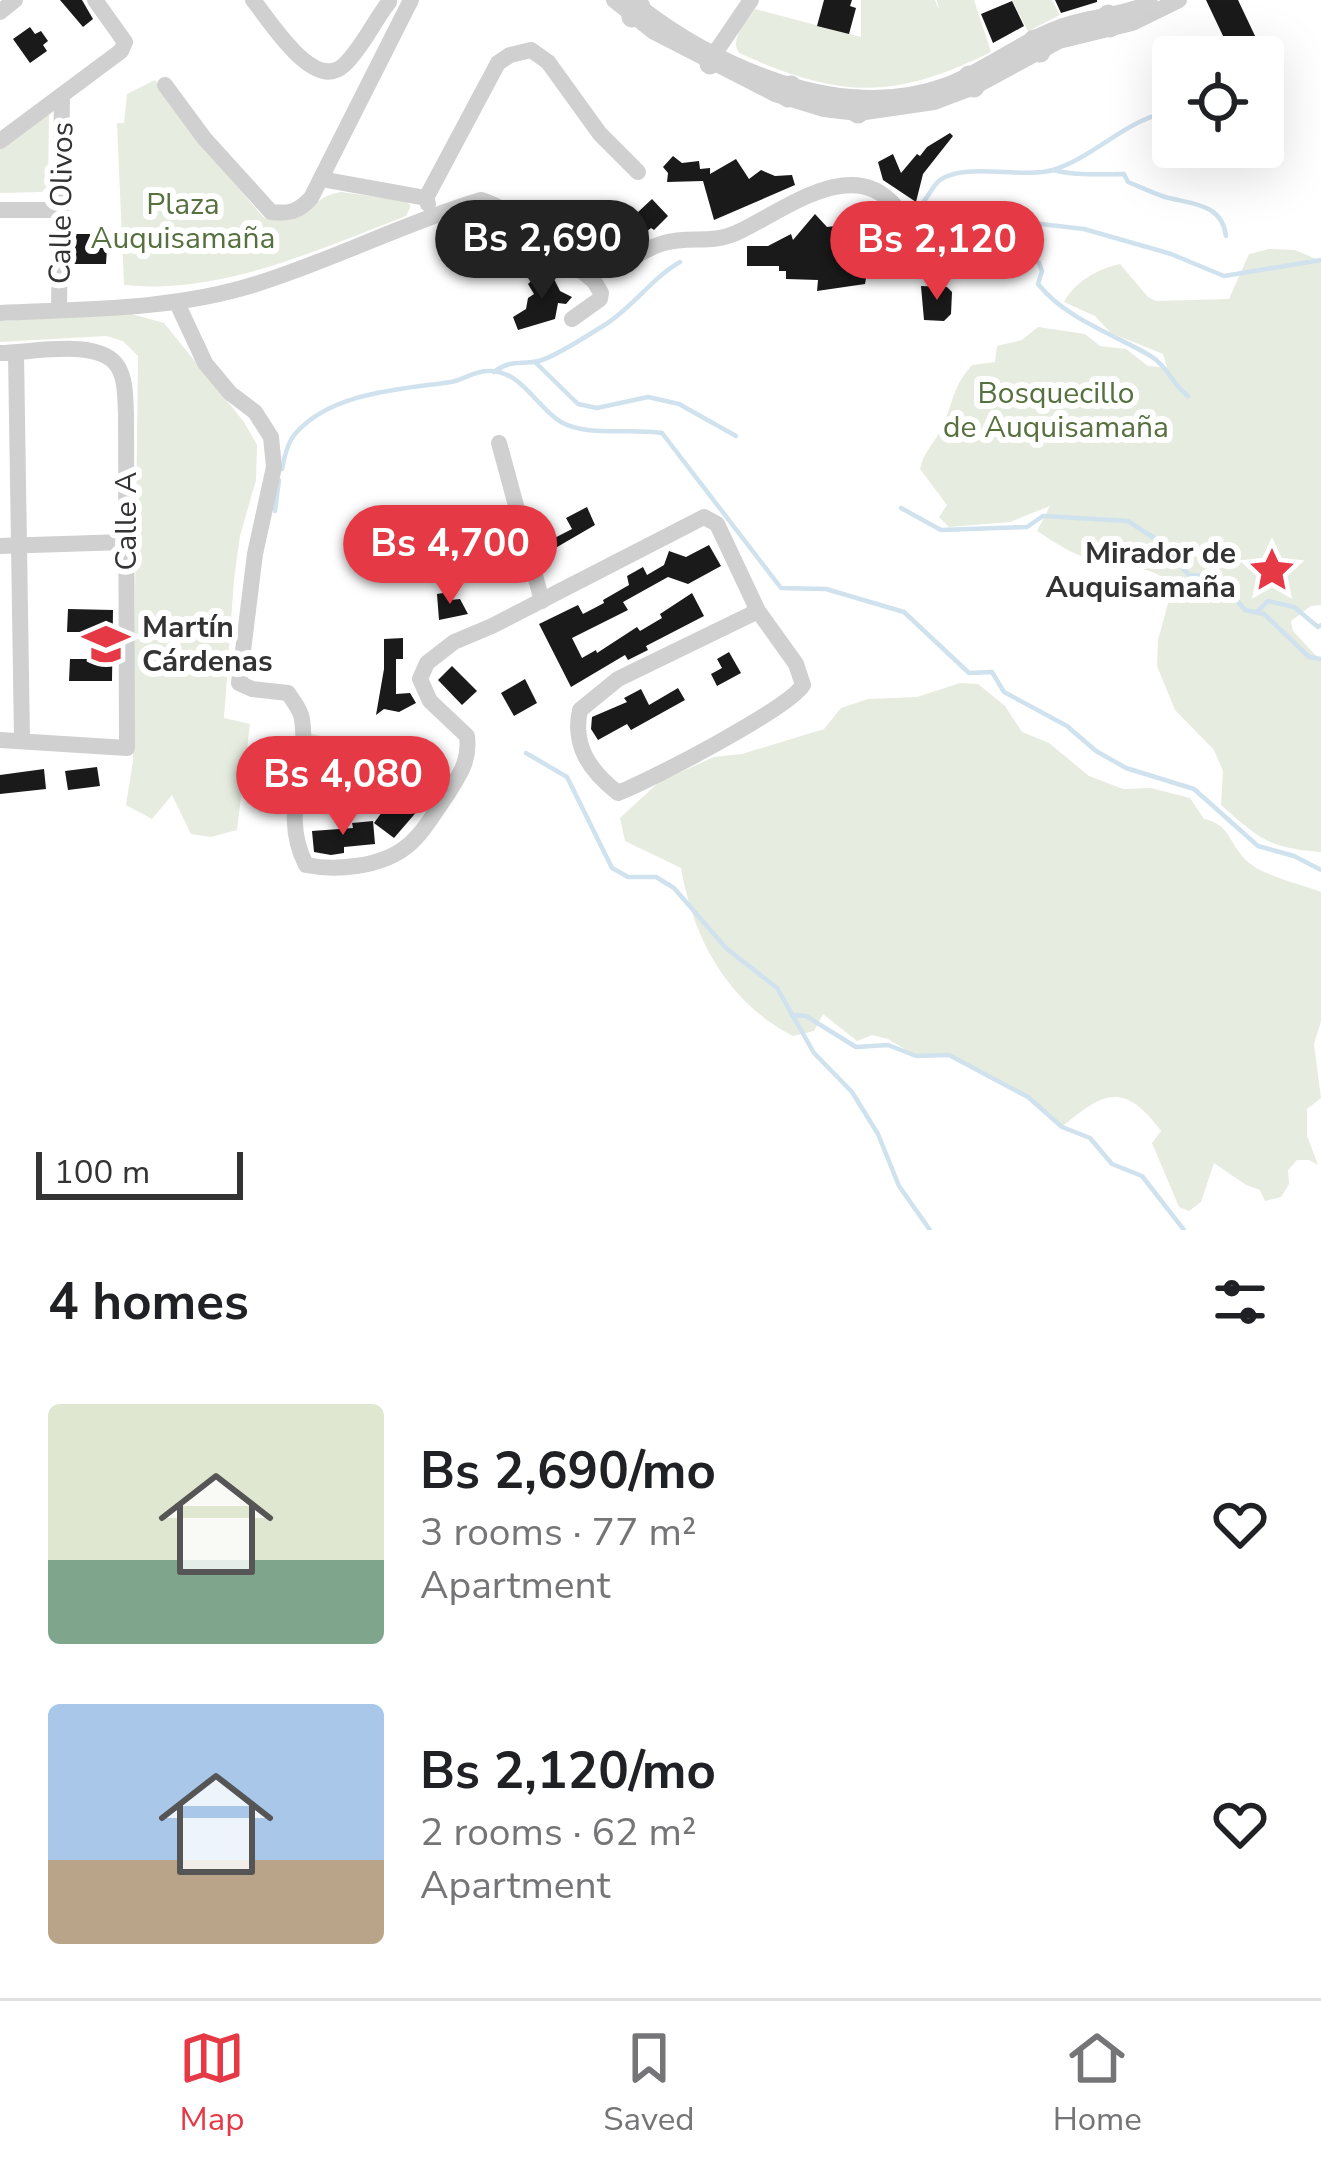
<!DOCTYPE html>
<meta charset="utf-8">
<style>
body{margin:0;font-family:"Nunito Sans",sans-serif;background:#f6f6f6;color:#202124;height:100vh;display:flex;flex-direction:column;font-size:45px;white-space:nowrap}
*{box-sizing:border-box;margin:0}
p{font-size:39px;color:#757577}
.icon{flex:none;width:66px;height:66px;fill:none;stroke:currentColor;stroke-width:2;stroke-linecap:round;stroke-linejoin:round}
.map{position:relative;height:1230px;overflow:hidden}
.details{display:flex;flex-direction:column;background:#fff;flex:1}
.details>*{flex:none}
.controls{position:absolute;left:1152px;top:36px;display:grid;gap:24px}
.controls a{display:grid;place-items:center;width:132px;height:132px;border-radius:12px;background:#fff;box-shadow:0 12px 48px #0002;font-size:60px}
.scale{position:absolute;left:36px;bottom:30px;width:207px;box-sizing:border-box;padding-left:12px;border:6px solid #333;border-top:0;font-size:33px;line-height:42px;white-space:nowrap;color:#333;-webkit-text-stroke:9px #fff;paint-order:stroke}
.price{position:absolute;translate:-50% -102px;padding:0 27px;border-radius:42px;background:#e63946;color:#fff;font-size:39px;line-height:78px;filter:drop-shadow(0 3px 6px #0008)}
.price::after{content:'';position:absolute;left:50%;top:72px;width:36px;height:27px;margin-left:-18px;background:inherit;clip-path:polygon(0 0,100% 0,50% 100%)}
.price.on{background:#222;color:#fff}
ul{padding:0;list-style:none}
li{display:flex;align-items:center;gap:36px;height:300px;padding:0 48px}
li span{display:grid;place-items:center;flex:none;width:336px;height:240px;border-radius:12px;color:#555}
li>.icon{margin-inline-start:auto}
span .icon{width:144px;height:144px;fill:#fffc;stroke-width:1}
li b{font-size:51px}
h2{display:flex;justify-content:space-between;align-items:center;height:144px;padding:0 48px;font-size:51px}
.menu{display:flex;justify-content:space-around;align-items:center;height:168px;border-top:3px solid #e0e0e0;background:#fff;font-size:33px;color:#757577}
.menu a{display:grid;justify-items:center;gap:6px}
.menu .on{color:#e63946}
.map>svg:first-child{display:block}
.green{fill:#e6ecdf}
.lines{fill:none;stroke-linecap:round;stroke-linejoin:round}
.stream{stroke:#cfe2ee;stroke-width:4.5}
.building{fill:#1a1a1a}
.minor{stroke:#d0d0d0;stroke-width:16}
.tertiary{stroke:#d0d0d0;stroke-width:21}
.labels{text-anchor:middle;stroke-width:12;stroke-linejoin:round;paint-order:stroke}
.street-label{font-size:30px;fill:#333;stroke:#fff}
.park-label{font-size:30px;fill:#56703f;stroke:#fff}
.poi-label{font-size:30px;font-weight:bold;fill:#333;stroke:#fff;text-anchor:end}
</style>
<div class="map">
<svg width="1321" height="1230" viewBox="0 0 1321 1230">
<rect width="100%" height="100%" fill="#fff"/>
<!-- green -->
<g class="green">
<path d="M861 0H935L939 10 937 0H974L991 52C892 101 839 98 739 53 729 38 747 22 755 9L861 37Z"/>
<path d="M1012 0H1052L1060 15 1028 31Z"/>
<path d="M155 80 189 129 263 217C311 229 306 197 341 192L406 201 411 206 406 216C317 250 221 295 124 285L117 123H124L127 94Z"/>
<path d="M49 114 48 185 42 192 0 193V149Z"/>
<path d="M1269 249 1295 250 1321 261V605L1311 606 1291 621 1293 631 1321 661V852C1268 848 1260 839 1221 805L1223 771 1214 750 1175 710 1157 666 1158 640 1173 585C1146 561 1122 570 1090 559 1070 553 1054 542 1037 531L1050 506 1010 522 949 527 939 517 947 505 920 469C923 452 936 441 943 426 954 400 952 388 972 365L995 362 997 346 1022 340 1038 327 1085 334 1100 346 1126 349 1148 366 1167 368 1163 354 1111 333 1095 316 1064 302C1075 282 1097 269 1120 264L1148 297 1156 301 1229 299 1249 254Z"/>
<path d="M128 313 164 323 244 422 257 445 256 480 240 536 234 579 224 718 250 724 237 830 211 837 191 834 172 795 152 819 126 805 133 761 138 356 123 341 106 336 0 342V321Z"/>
<path d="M960 683 978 684 1005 706 1022 732 1049 743 1089 776 1123 789 1151 788 1190 798 1204 819C1229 824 1228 840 1243 857 1257 875 1299 883 1321 892V1021L1314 1044 1321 1098 1307 1109V1136L1318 1165 1309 1160H1297L1288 1170 1289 1184 1281 1197 1265 1201 1260 1190 1246 1185 1214 1163 1201 1202 1189 1211 1179 1207 1152 1143 1161 1131C1124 1081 1103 1092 1062 1127L1028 1097 949 1055 916 1056 888 1039 872 1035 857 1041 823 1014 814 1031 793 1036C727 1002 693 938 681 868L625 841 620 818 659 782 714 757 742 754 824 729 841 708 868 699 917 697Z"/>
<path d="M309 733 378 751 379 789 308 792Z"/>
</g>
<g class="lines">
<!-- stream -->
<g class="stream">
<path d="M1053 170C1077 176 1100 174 1124 174L1128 182C1140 187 1153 193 1165 197 1191 204 1222 203 1226 236"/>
<path d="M906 209 1012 215 1032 223 1084 229 1171 254 1224 276 1321 260"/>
<path d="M917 209C927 201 931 187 940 180 965 162 1021 179 1053 170 1095 157 1129 117 1173 111"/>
<path d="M933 210 941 232 952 236 967 232 964 241C978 246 984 244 996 236L1039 263 1042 271 1038 284C1065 318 1113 334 1149 355 1166 364 1173 385 1188 396"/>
<path d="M535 362 578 404 597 408 648 397 679 404 736 436"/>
<path d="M494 372C511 359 521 365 539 361 557 356 590 334 606 324 634 306 652 278 680 262"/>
<path d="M282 469C284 458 287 443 295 434 331 392 402 389 451 382 463 380 475 371 487 371 521 369 536 407 561 422 587 437 631 428 662 433L781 588 826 589 904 612 969 673 992 672 1004 692 1067 726 1096 751 1126 768 1194 789 1258 846 1294 856 1321 870"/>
<path d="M901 508 941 530 1027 527 1043 516 1128 521 1157 540 1189 575 1208 576 1213 587H1226L1245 610 1264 614 1309 657 1321 659"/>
<path d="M275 511 279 480"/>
<path d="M1257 612 1268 601 1294 607 1318 627 1321 625"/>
<path d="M526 753 567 777 612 868 628 877H656L674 888 726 948 777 988 814 1053 852 1092 878 1134 899 1186 930 1230"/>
<path d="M792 1015 806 1016 856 1047 888 1045 916 1056 949 1055 1028 1097 1062 1127 1090 1138 1112 1164 1142 1176 1184 1230"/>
</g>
</g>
<!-- building -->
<g class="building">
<path d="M60 0H82L93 19 83 27Z"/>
<path d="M824 0H852L850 6 856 8 849 34 817 26Z"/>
<path d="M1055 0H1097V2L1061 13Z"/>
<path d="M1206 0H1238L1265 57H1233Z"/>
<path d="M1012 1 1024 26 993 43 981 14Z"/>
<path d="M30 27 35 34 41 31 48 41 43 45 47 51 30 63 13 39Z"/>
<path d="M950 133 953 136 923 174 916 202 883 180 878 162 893 154 901 173 917 154 920 156 927 147Z"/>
<path d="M673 156 682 163 699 161 700 169 710 168V174L736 159 749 179 761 170 775 176 792 175 795 185 714 220 703 181 667 182 668 173 663 167Z"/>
<path d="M652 199 668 216 654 230 651 228 646 232 640 226 619 244 615 240 607 247 569 234 573 222H580L596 209 603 216 607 212 622 227Z"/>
<path d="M815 214 827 227 851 224 850 217H866V237H873L872 262H869L865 284 817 291 818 280 786 279V271H779V266H747V246H768L791 234 793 240Z"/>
<path d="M75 234H90V248H107L106 264H74Z"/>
<path d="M544 269 551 273 560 291 572 297 566 304 558 303 555 319 518 330 513 317 526 309 528 298 534 294 528 284Z"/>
<path d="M921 286 947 287 952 292 951 314 944 321 924 320Z"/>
<path d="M587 507 595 525 545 554 541 545 572 529 566 518Z"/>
<path d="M709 545 721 566 688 584 668 577 623 602 628 610 572 638 582 658 596 650 597 653 637 627 640 631 662 618 660 614 692 593 704 616 646 646 648 650 628 660 625 655 571 687 539 624 578 605 583 614 604 603 603 600 629 585 627 576 643 567 647 575 664 565 669 551 686 557Z"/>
<path d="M449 592 450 600 460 599 468 614 439 620 437 594Z"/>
<path d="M68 609 113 610 112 681H69L70 659H95L96 632H67Z"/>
<path d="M403 638V659H396V694L410 693 416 703 399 712 384 709 376 715 384 669V639Z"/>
<path d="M729 652 741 673 717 686 711 674 722 668 717 659Z"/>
<path d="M452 666 477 691 462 705 438 680Z"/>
<path d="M525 679 537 703 514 716 501 693Z"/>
<path d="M678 688 685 700 631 730 627 724 598 740 591 729 592 717 627 702 624 698 641 689 649 705Z"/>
<path d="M97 767 100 786 68 790 65 771Z"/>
<path d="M44 769 46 789 0 794V775Z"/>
<path d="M396 793 419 809 394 838 374 823Z"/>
<path d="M373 821 375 844 344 847V853L331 855 314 852 312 831 353 828 352 823Z"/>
</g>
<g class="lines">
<!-- minor -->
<g class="minor">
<path d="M253 0C271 22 314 93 344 65 362 48 374 21 389 2"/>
<path d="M614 0 654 32 775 94 824 109 858 113 934 102 974 87 1059 41 1132 23 1179 0"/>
<path d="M631 0C713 67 842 124 947 85 984 71 1016 45 1053 30 1084 16 1120 17 1150 3"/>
<path d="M0 12 15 0"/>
<path d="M715 53 751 0"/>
<path d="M165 85 204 138 271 212C289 214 298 212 311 198L411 0"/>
<path d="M0 141 121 51 125 42 95 0"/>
<path d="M321 179 426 198 428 204"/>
<path d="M426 198 498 63 510 55 531 50 548 62 600 134 638 172"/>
<path d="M0 210H61"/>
<path d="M551 247 594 281 601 293 600 299 572 319"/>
<path d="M177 303 205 363 230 393 255 412 271 437 274 467 255 554 239 683 252 689 288 693C293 701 301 710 302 719 310 771 279 812 306 865 336 871 381 867 406 847 422 835 435 812 447 795 460 774 470 761 467 736L430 701 420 679 427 663 454 642 492 626 704 517 717 524 758 611 796 664 803 685C788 709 651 780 618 793 590 771 572 746 580 710L618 679 758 611"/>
<path d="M59 310 62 96"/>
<path d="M0 313C85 309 174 310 256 284 333 260 404 223 481 200 519 211 574 267 613 264 629 262 648 247 664 243 689 236 712 244 736 233 781 213 851 154 895 206"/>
<path d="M0 353C31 353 100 337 118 367 126 380 125 398 126 413L127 748 0 740"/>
<path d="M16 353 22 739"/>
<path d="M499 443 542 601"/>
<path d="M0 546 125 542"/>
</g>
<!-- tertiary -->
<g class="tertiary">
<path d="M1108 15 1110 27"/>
<path d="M632 17 640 7"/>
<path d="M1034 40 1040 52"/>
<path d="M710 64 715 53"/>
<path d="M969 76 974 87"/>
<path d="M788 97 791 86"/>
<path d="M858 113V100"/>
</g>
</g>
<!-- icons -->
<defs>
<symbol id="sight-bare" viewBox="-9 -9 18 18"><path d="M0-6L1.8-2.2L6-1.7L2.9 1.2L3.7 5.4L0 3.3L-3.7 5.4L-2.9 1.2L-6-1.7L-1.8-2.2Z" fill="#e63946" stroke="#fff" stroke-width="2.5" paint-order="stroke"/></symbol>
<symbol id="school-bare" viewBox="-9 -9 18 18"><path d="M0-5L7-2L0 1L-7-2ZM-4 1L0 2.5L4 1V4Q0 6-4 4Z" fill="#e63946" stroke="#fff" stroke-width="2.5" paint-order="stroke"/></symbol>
</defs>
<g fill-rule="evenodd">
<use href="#sight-bare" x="1239" y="537" width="66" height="66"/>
<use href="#school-bare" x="73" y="611" width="66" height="66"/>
</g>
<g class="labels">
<!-- street labels -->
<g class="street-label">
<text transform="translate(61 203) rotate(-89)" y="10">Calle Olivos</text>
<text transform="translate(126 521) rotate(-90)" y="10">Calle A</text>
</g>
<!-- park labels -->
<g class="park-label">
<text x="183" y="214">Plaza<tspan x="183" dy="34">Auquisamaña</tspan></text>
<text x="1056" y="403">Bosquecillo<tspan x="1056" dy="34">de Auquisamaña</tspan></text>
</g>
<!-- poi labels -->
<g class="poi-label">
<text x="1236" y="563">Mirador de<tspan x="1236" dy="34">Auquisamaña</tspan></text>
<text x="142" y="637" text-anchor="start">Martín<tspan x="142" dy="34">Cárdenas</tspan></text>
</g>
</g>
</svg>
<div class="controls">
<a><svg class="icon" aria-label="locate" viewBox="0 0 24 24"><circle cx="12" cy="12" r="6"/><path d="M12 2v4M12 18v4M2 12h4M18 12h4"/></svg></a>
</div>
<div class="scale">100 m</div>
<b class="price on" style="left:542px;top:302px">Bs 2,690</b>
<b class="price" style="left:937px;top:303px">Bs 2,120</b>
<b class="price" style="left:450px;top:607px">Bs 4,700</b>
<b class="price" style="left:343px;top:838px">Bs 4,080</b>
</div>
<section class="details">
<h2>4 homes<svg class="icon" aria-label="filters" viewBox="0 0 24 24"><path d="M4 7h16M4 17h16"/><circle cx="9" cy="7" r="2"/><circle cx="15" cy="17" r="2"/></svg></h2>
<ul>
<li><span style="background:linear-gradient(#dfe7d0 65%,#7fa58c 0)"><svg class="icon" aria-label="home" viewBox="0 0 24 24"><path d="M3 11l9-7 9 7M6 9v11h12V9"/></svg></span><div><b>Bs 2,690/mo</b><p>3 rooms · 77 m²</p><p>Apartment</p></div><svg class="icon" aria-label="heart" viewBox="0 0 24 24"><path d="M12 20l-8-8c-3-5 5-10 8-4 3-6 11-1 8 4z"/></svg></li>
<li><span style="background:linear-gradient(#a9c7e8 65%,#b9a48a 0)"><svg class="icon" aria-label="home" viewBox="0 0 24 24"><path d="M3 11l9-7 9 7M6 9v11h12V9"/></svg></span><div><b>Bs 2,120/mo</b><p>2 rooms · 62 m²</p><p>Apartment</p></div><svg class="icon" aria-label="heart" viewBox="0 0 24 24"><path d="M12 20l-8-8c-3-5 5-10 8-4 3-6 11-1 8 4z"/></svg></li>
</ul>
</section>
<nav class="menu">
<a class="on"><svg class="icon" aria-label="map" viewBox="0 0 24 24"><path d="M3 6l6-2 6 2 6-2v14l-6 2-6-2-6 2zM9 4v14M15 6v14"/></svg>Map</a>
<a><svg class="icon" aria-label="saved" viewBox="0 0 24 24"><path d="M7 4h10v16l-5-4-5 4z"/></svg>Saved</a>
<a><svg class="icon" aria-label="home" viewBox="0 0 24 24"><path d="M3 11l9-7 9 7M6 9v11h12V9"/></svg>Home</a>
</nav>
